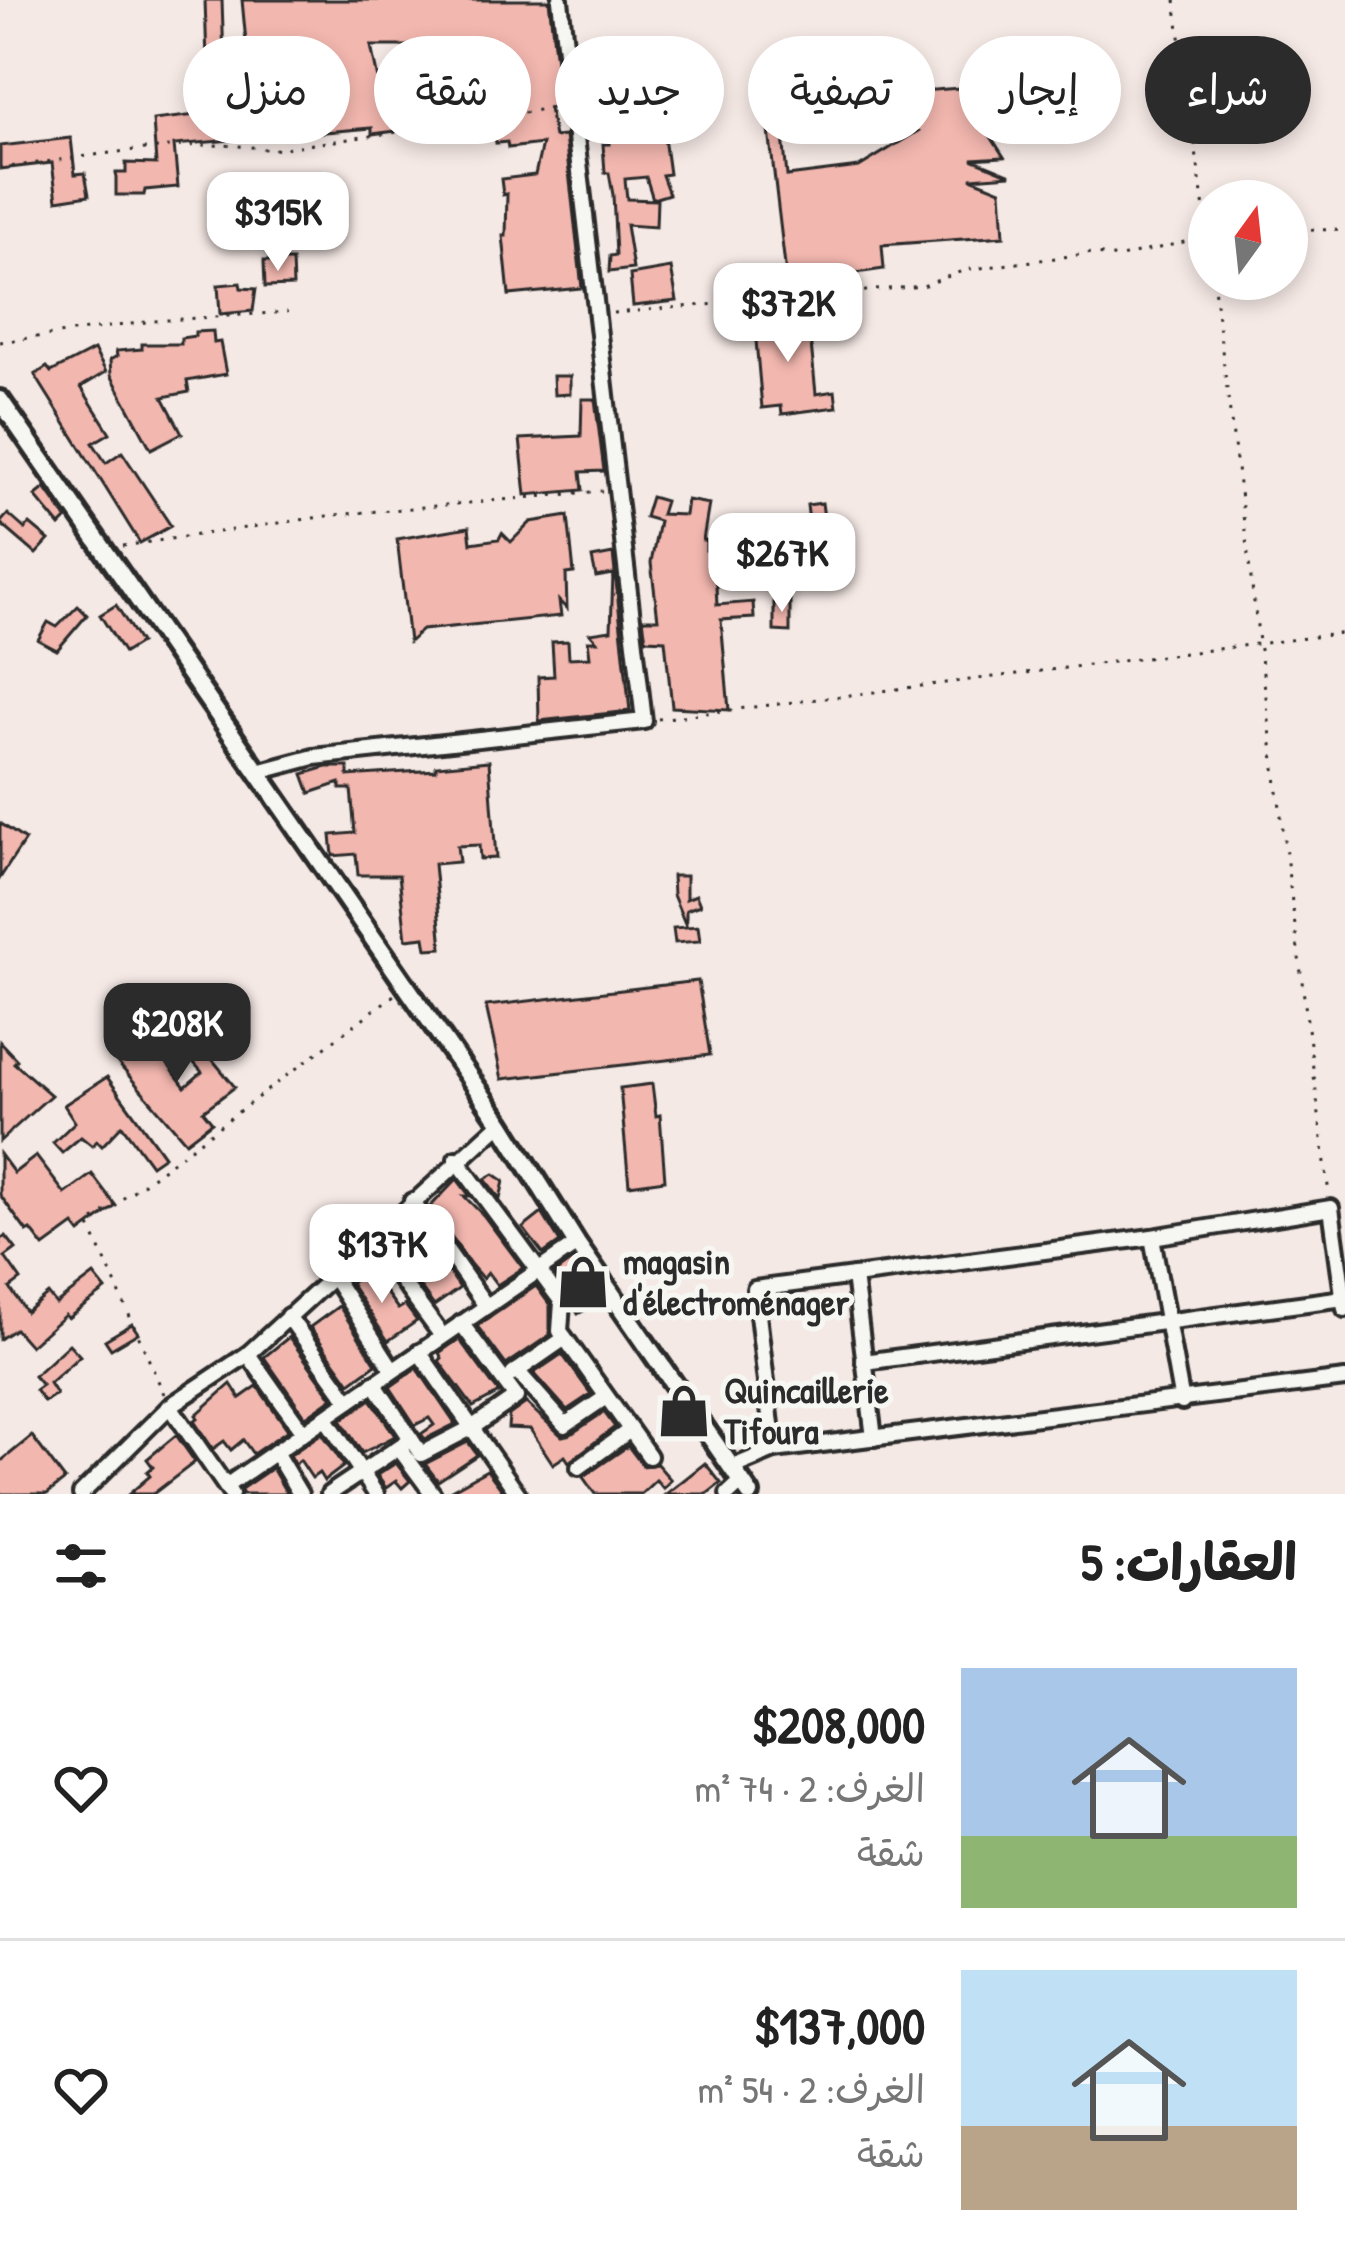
<!DOCTYPE html>
<html lang="ar">
<meta charset="utf-8">
<style>
body{margin:0;font-family:"Patrick Hand","Playpen Sans Arabic",sans-serif;background:#f6f6f6;color:#222;direction:rtl;height:100vh;display:flex;flex-direction:column;font-size:45px;white-space:nowrap}
*{box-sizing:border-box;margin:0}
p{font-size:39px;color:#767676}
.icon{flex:none;width:66px;height:66px;fill:none;stroke:currentColor;stroke-width:2;stroke-linecap:round;stroke-linejoin:round}
.map{position:relative;height:1494px;overflow:hidden;direction:ltr}
.drawer{display:flex;flex-direction:column;background:#fff;flex:1}
.drawer>*{flex:none}
.hud{position:absolute;left:36px;top:36px;width:1275px;height:108px;direction:rtl;display:flex;gap:24px}
.needle{width:78px;rotate:15deg}
.tools{position:absolute;left:1188px;top:180px;display:grid;gap:24px}
.tools a{display:grid;place-items:center;width:120px;height:120px;border-radius:50%;background:#fff;box-shadow:0 6px 18px #0003;font-size:60px}
.price{position:absolute;translate:-50% -102px;padding:0 27px;border-radius:24px;background:#fff;color:#222;font-size:39px;line-height:78px;filter:drop-shadow(0 3px 6px #0008)}
.price::after{content:'';position:absolute;left:50%;top:72px;width:36px;height:27px;margin-left:-18px;background:inherit;clip-path:polygon(0 0,100% 0,50% 100%)}
.price.selected{background:#2b2b2b;color:#fff}
ul{padding:0;list-style:none}
li{display:flex;align-items:center;gap:36px;height:300px;padding:0 48px}
li+li{border-top:3px solid #e0e0e0}
li span{display:grid;place-items:center;flex:none;width:336px;height:240px;border-radius:0px;color:#555}
li>.icon{margin-inline-start:auto}
span .icon{width:144px;height:144px;fill:#fffc;stroke-width:1}
li b{font-size:51px}
h2{display:flex;justify-content:space-between;align-items:center;height:144px;padding:0 48px;font-size:51px}
.tag{padding:0 42px;border-radius:54px;background:#fff;box-shadow:0 6px 18px #0003;font-size:42px;line-height:108px}
.tag.selected{background:#2b2b2b;color:#fff}
.map>svg:first-child{display:block}
.building{fill:#f2b7af;stroke:#2b2b2b;stroke-width:3;fill-rule:evenodd}
.lines{fill:none;stroke-linecap:round;stroke-linejoin:round}
.minor-casing{stroke:#2b2b2b;stroke-width:22}
.major-casing{stroke:#2b2b2b;stroke-width:26}
.path{stroke:#2b2b2b;stroke-width:3;stroke-dasharray:3 9;stroke-linecap:butt}
.minor{stroke:#f6f6f2;stroke-width:14}
.major{stroke:#f6f6f2;stroke-width:16}
.labels{text-anchor:middle;stroke-width:10;stroke-linejoin:round;paint-order:stroke}
.poi-label{font-size:36px;font-weight:bold;fill:#2b2b2b;stroke:#f6f6f2;text-anchor:start}
</style>
<div class="map">
<svg width="1345" height="1494" viewBox="0 0 1345 1494">
<rect width="100%" height="100%" fill="#f5e9e5"/>
<filter id="ink" filterUnits="userSpaceOnUse"><feTurbulence type="fractalNoise" baseFrequency=".00833" numOctaves="2"/><feDisplacementMap in="SourceGraphic" scale="24" xChannelSelector="R" yChannelSelector="G"/><feConvolveMatrix kernelMatrix="1 2 1 2 8 2 1 2 1" color-interpolation-filters="sRGB"/></filter>
<g filter="url(#ink)">
<!-- building -->
<g class="building">
<path d="M205 0H222L225 91H208Z"/>
<path d="M242 0H549L561 107 549 108 554 137 565 136 582 288 509 295 503 236H506L507 194 503 195 501 179 535 175 542 144 508 148 507 142 496 143 493 119 372 134V128L174 145 178 187 145 190 144 195H116V173H126V163L156 164 153 120 222 112 274 113 284 110V105L314 104 308 75 288 77 287 70 249 74ZM371 46H426L424 94 410 95 411 104 384 107ZM506 63 510 93 475 97 471 67Z"/>
<path d="M998 85 968 104 1006 101 979 118 1004 157 972 159 1011 175 971 178 1001 190 1004 236 882 245 884 269 787 283 765 97 779 96 787 176 859 167 918 131 881 115 926 112 883 94Z"/>
<path d="M665 105 669 129 663 130 669 174 662 175 669 194 653 199 646 177 625 179 627 199 657 200 656 227 626 225 633 269 609 272 610 256 616 255 613 195 609 173H605L603 144H610L608 124 638 122 636 109Z"/>
<path d="M71 138 75 174 85 173 89 195 57 200 52 163 0 169V146Z"/>
<path d="M264 261H292L293 286 265 287Z"/>
<path d="M671 268 677 301 633 306 630 275Z"/>
<path d="M240 283 241 288 256 289 253 311 220 314 218 285Z"/>
<path d="M808 313 816 394 835 391 837 407 782 414 781 406 762 408 754 318Z"/>
<path d="M213 331 214 343 220 342 226 374 187 381 189 392 163 397 182 433 151 449 111 375 110 360 117 356 116 351 142 349V344H181V338L195 336V332Z"/>
<path d="M94 350 106 372 81 387 110 433 93 443 106 463 122 452 171 526 140 543 35 375 47 367 51 372Z"/>
<path d="M553 376H570V394L554 395Z"/>
<path d="M582 399H595L604 471 581 472 583 490 526 495 520 439 581 436Z"/>
<path d="M45 488 67 519 60 526 35 496Z"/>
<path d="M651 497 665 501 661 514 685 515 687 500 709 504 703 540H706V550L714 549 717 605 753 602 754 618 721 620 729 710 672 707 665 640 646 639 643 619H658L651 563 659 521 645 517Z"/>
<path d="M822 503 831 571 815 572 807 505Z"/>
<path d="M8 514 25 529 30 524 49 540 36 554 0 523Z"/>
<path d="M568 516 574 573 566 574 567 609 559 601 561 616 422 630 409 642 397 539 469 527 471 543 499 539 502 533 511 542 531 522Z"/>
<path d="M613 554 630 711 539 721 538 677 554 676 552 642 568 641 569 658 590 657 588 641H597L590 633 611 630 613 574 596 577 592 558Z"/>
<path d="M774 599H790V632L774 631Z"/>
<path d="M116 605 140 643 124 653 100 615Z"/>
<path d="M78 606 87 615 57 650 38 640 48 622 57 627Z"/>
<path d="M489 761 496 858 480 859 479 845 457 846 459 862 434 864 442 948 427 949 425 937 406 939 399 875H358L356 854 333 856 331 835 355 833 351 789H340V783L310 793 303 774 327 767H348V776L436 770V766Z"/>
<path d="M0 823 25 840 0 878Z"/>
<path d="M672 876H686V899L696 895 700 905 686 910V926L673 895Z"/>
<path d="M698 926 700 941 675 943 673 928Z"/>
<path d="M698 981 710 1055 502 1079 486 1006Z"/>
<path d="M146 1035 185 1087 202 1072 180 1047 193 1036 235 1087 203 1111 212 1122 186 1142 117 1062Z"/>
<path d="M0 1042 17 1060 14 1063 51 1095 0 1141Z"/>
<path d="M107 1077 164 1156 151 1165 122 1125 102 1146 97 1141 92 1146 81 1137 62 1153 53 1143 75 1122 64 1105Z"/>
<path d="M652 1084 656 1116 660 1115 665 1180 629 1185 620 1088Z"/>
<path d="M0 1154 14 1173 36 1156 65 1194 92 1174 116 1206 80 1233 74 1225 44 1247 31 1230 27 1232 0 1195Z"/>
<path d="M494 1174 504 1181 500 1199 485 1179Z"/>
<path d="M457 1179 470 1196H464L484 1216 523 1268 497 1285 488 1273 483 1279 471 1265 430 1207Z"/>
<path d="M542 1213 560 1242 543 1254 523 1228Z"/>
<path d="M412 1220 460 1288 434 1306 389 1245 410 1232 406 1225Z"/>
<path d="M6 1236 16 1249 5 1257 21 1280 10 1288 26 1312 48 1294 56 1304 94 1275 106 1290 68 1318 65 1315 30 1346 15 1329 0 1339V1240Z"/>
<path d="M573 1260 601 1301 578 1314 555 1273Z"/>
<path d="M369 1270 398 1309 405 1305 417 1321 388 1341 350 1283Z"/>
<path d="M536 1286 550 1305V1335L506 1365 477 1326Z"/>
<path d="M339 1306 376 1364 350 1383 310 1327Z"/>
<path d="M132 1324 138 1333 111 1349 105 1340Z"/>
<path d="M289 1337 333 1398 306 1417 264 1357Z"/>
<path d="M459 1339 499 1393 473 1407 439 1361 442 1358 439 1353Z"/>
<path d="M69 1344 80 1356 49 1383 56 1394 44 1402 35 1390 42 1385 34 1376Z"/>
<path d="M562 1354 591 1394 567 1410 534 1373Z"/>
<path d="M417 1368 455 1424 425 1439 421 1434 434 1425 429 1418 415 1425 390 1387Z"/>
<path d="M231 1384 240 1398 257 1386 288 1430 253 1454 243 1440 231 1450 224 1441 213 1449 194 1421 198 1418 196 1415Z"/>
<path d="M371 1399 395 1436 362 1453 341 1420Z"/>
<path d="M526 1403 562 1436 571 1434 604 1412 615 1427 569 1462 565 1456 553 1464 530 1429 508 1428 509 1415Z"/>
<path d="M322 1433 344 1466 324 1481 319 1473 312 1478 300 1460 295 1464 290 1455Z"/>
<path d="M176 1435 195 1462 153 1494H129L150 1476 147 1472 153 1467 147 1459Z"/>
<path d="M32 1436 65 1480 47 1494H0V1462Z"/>
<path d="M468 1442 477 1455 438 1481 425 1464Z"/>
<path d="M628 1446 643 1466 657 1464 671 1480 663 1488 656 1480 641 1494H595L583 1477Z"/>
<path d="M396 1463 410 1481 402 1488 396 1481 386 1488 377 1475Z"/>
<path d="M705 1463 721 1483 707 1494H666Z"/>
<path d="M272 1468 287 1494H242L241 1489Z"/>
<path d="M487 1470 502 1490 495 1494H444Z"/>
</g>
<g class="lines">
<defs>
<g id="minor">
<path d="M258 772 314 757 644 721 560 0"/>
<path d="M456 1159 562 1302 560 1331 649 1456"/>
<path d="M412 1201 486 1306"/>
<path d="M1152 1237 1182 1402"/>
<path d="M371 1239 442 1336"/>
<path d="M332 1275 393 1370"/>
<path d="M854 1276 874 1438"/>
<path d="M288 1316 349 1401"/>
<path d="M419 1352 518 1494"/>
<path d="M248 1354 303 1432"/>
<path d="M864 1362 1344 1298"/>
<path d="M517 1371 565 1425 606 1397"/>
<path d="M513 1374 565 1338"/>
<path d="M374 1383 421 1454 473 1427 516 1397 461 1323"/>
<path d="M325 1417 376 1494"/>
<path d="M399 1448 433 1494"/>
<path d="M774 1450 755 1289 1152 1237 1331 1208 1345 1309"/>
<path d="M275 1452 300 1494"/>
<path d="M579 1467 630 1430"/>
<path d="M733 1467 774 1450 1345 1379"/>
<path d="M226 1486 577 1244"/>
<path d="M81 1494 170 1406"/>
<path d="M231 1494 170 1406 248 1354 501 1123"/>
<path d="M329 1494 411 1439"/>
<path d="M728 1494 742 1481"/>
</g>
<path id="major" d="M0 400 501 1123 577 1244 750 1494"/>
</defs>
<!-- minor casing -->
<use href="#minor" class="minor-casing"/>
<!-- major casing -->
<use href="#major" class="major-casing"/>
<!-- path -->
<g class="path">
<path d="M1175 0 1209 245"/>
<path d="M0 168C75 159 198 135 270 150L499 118 557 106"/>
<path d="M1287 231 1345 229"/>
<path d="M1213 279 1329 1194"/>
<path d="M613 313 923 286 965 270 1093 253 1117 258 1209 236"/>
<path d="M0 342 153 321 288 312"/>
<path d="M123 546 334 515 602 491"/>
<path d="M658 719 1345 633"/>
<path d="M164 1394 89 1224 394 995"/>
</g>
<!-- minor -->
<use href="#minor" class="minor"/>
<!-- major -->
<use href="#major" class="major"/>
</g>
</g>
<!-- icons -->
<defs>
<symbol id="shop-bare" viewBox="-9 -9 18 18"><path d="M-5-2.5h2.3a2.7 3.5 0 0 1 5.4 0H5L5.5 6h-11ZM-1.5-2.5h3a1.5 2.3 0 0 0-3 0Z" fill="#2b2b2b" stroke="#f6f6f2" stroke-width="2.5" paint-order="stroke"/></symbol>
</defs>
<g fill-rule="evenodd">
<use href="#shop-bare" x="545" y="1244" width="76" height="76"/>
<use href="#shop-bare" x="646" y="1373" width="76" height="76"/>
</g>
<g class="labels">
<!-- poi labels -->
<g class="poi-label">
<text x="623" y="1274">magasin<tspan x="623" dy="41">d'électroménager</tspan></text>
<text x="724" y="1403">Quincaillerie<tspan x="724" dy="41">Tifoura</tspan></text>
</g>
</g>
</svg>
<div class="tools">
<a><svg class="needle" viewBox="-14 -14 28 28"><path d="M0-13l5 13h-10z" fill="#e53935"/><path d="M0 13l5-13h-10z" fill="#767676"/></svg></a>
</div>
<b class="price" style="left:278px;top:274px">$315K</b>
<b class="price" style="left:788px;top:365px">$372K</b>
<b class="price" style="left:782px;top:615px">$267K</b>
<b class="price selected" style="left:177px;top:1085px">$208K</b>
<b class="price" style="left:382px;top:1306px">$137K</b>
<div class="hud">
<a class="tag selected">شراء</a>
<a class="tag">إيجار</a>
<a class="tag">تصفية</a>
<a class="tag">جديد</a>
<a class="tag">شقة</a>
<a class="tag">منزل</a>
</div>
</div>
<section class="drawer">
<h2>العقارات: 5<svg class="icon" aria-label="filters" viewBox="0 0 24 24"><path d="M4 7h16M4 17h16"/><circle cx="9" cy="7" r="2"/><circle cx="15" cy="17" r="2"/></svg></h2>
<ul>
<li><span style="background:linear-gradient(#a9c7e8 70%,#8fb573 0)"><svg class="icon" aria-label="home" viewBox="0 0 24 24"><path d="M3 11l9-7 9 7M6 9v11h12V9"/></svg></span><div><b>$208,000</b><p>الغرف: 2 · 74 m²</p><p>شقة</p></div><svg class="icon" aria-label="heart" viewBox="0 0 24 24"><path d="M12 20l-8-8c-3-5 5-10 8-4 3-6 11-1 8 4z"/></svg></li>
<li><span style="background:linear-gradient(#bfe0f5 65%,#b9a48a 0)"><svg class="icon" aria-label="home" viewBox="0 0 24 24"><path d="M3 11l9-7 9 7M6 9v11h12V9"/></svg></span><div><b>$137,000</b><p>الغرف: 2 · 54 m²</p><p>شقة</p></div><svg class="icon" aria-label="heart" viewBox="0 0 24 24"><path d="M12 20l-8-8c-3-5 5-10 8-4 3-6 11-1 8 4z"/></svg></li>
</ul>
</section>
